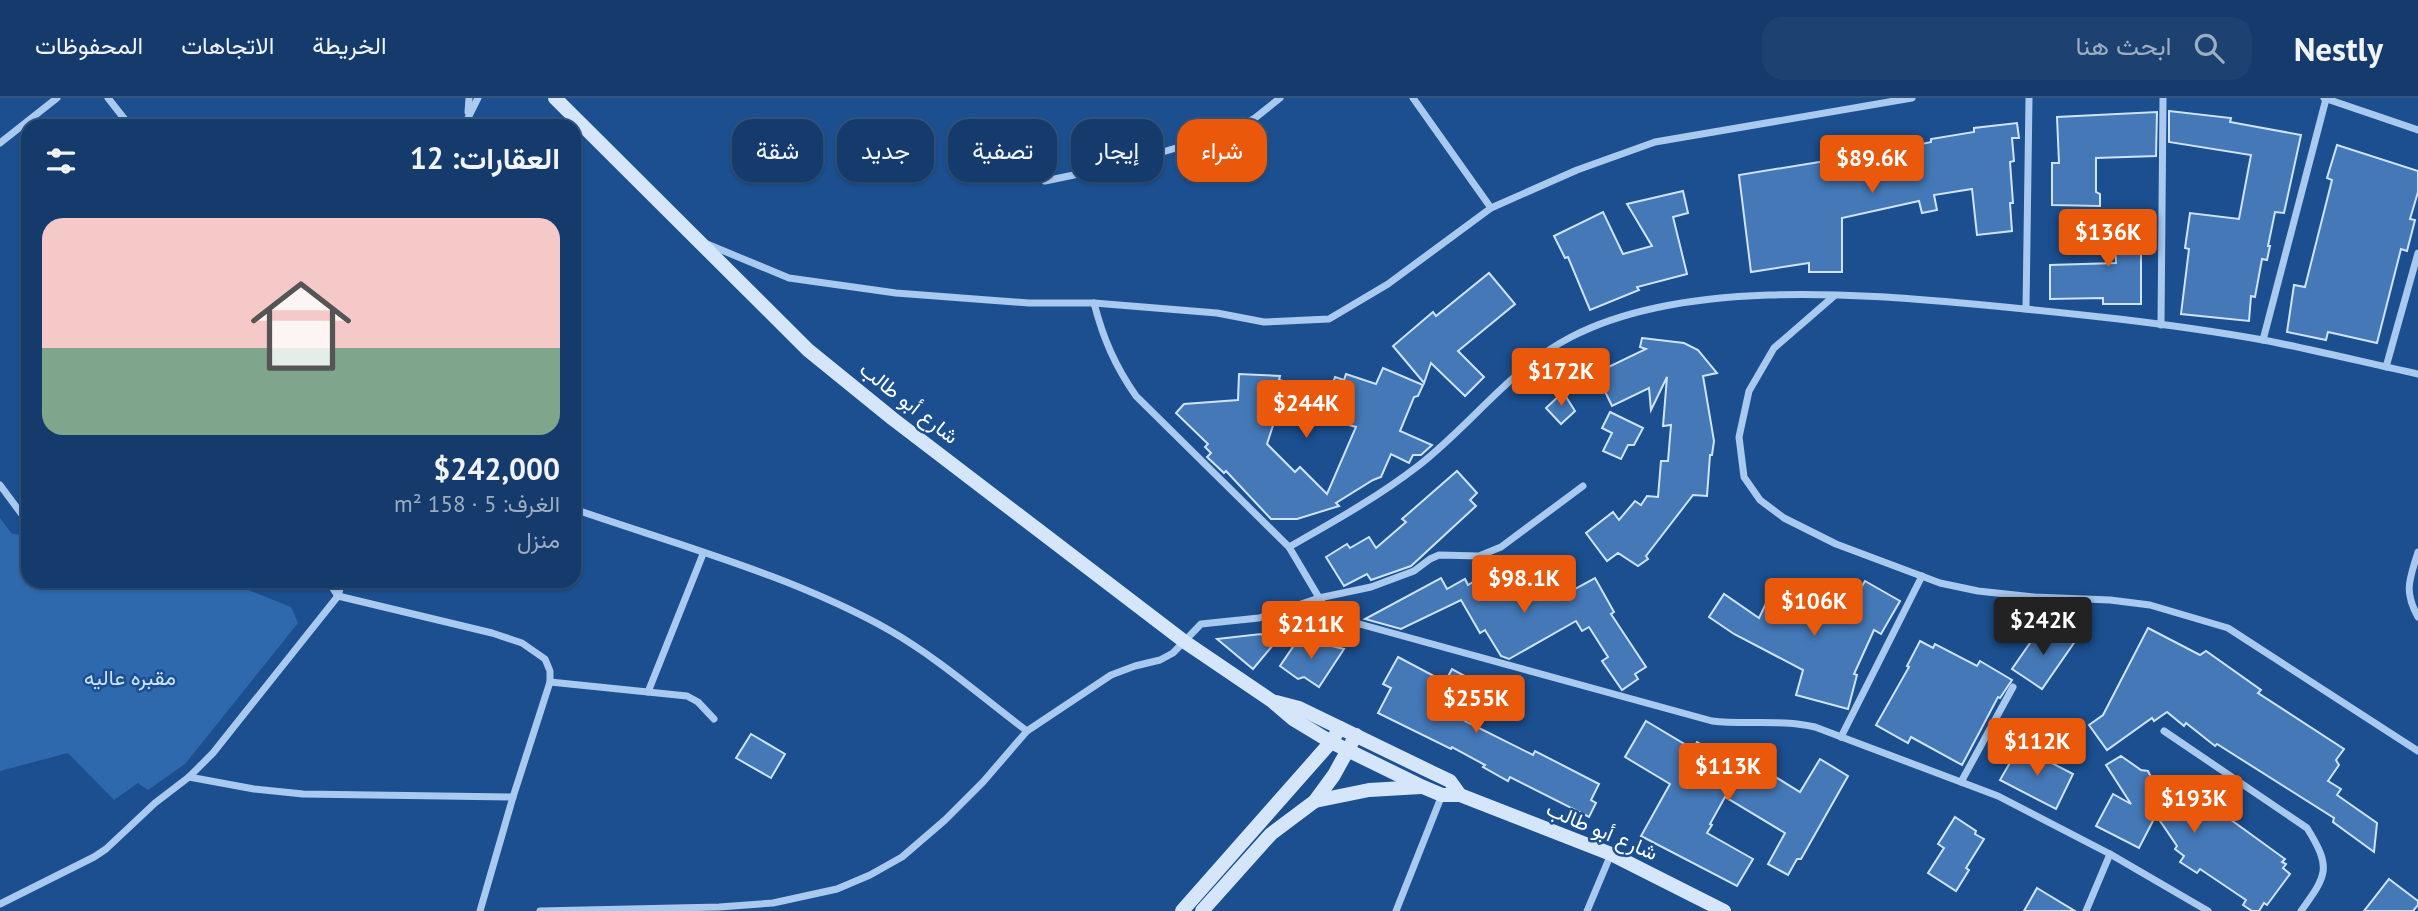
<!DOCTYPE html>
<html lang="ar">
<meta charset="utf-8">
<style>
body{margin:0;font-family:"PT Sans",Vazirmatn,sans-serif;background:#1d4271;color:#f1f3f6;direction:rtl;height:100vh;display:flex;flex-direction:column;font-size:26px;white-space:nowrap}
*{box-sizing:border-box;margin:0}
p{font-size:23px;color:#9dadc1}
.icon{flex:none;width:38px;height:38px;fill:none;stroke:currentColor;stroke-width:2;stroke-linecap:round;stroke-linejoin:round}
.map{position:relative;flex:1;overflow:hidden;direction:ltr}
.sheet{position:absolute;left:21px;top:21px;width:560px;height:469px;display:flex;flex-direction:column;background:#143b6b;border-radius:21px;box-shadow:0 2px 5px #0004,0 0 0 2px #33557e;direction:rtl}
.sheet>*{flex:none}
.banner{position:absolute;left:602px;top:21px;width:665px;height:63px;direction:rtl;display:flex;gap:14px}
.price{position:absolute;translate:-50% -60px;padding:0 16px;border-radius:7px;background:#ea580c;color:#fff;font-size:23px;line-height:46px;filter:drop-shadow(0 2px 4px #0008)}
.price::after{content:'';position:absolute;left:50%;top:42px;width:21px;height:16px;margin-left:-10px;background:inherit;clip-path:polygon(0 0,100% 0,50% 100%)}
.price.active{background:#222;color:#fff}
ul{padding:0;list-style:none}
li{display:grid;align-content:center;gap:14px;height:371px;padding:0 21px}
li+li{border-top:2px solid #33557e}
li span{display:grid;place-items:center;height:217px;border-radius:21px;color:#555}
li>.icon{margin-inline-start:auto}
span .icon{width:126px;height:126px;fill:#fffc;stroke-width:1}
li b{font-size:30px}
h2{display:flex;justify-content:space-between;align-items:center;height:84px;padding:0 21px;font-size:30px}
.chip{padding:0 24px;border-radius:21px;background:#143b6b;box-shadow:0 2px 5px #0004,0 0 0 2px #33557e;font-size:24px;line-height:63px}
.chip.active{background:#ea580c;color:#fff}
header{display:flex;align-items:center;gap:42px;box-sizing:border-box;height:98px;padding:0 35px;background:#143b6b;border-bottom:2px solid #33557e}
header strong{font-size:33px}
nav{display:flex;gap:38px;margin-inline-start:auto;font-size:24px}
.search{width:490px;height:63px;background:#1d4271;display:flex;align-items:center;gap:18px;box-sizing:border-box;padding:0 24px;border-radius:21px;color:#9dadc1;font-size:26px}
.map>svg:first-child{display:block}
.green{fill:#2e69ad}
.building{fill:#4478b7;stroke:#cfe3fa;stroke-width:2}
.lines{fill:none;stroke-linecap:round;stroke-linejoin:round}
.street{stroke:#a9c9ee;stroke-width:7}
.secondary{stroke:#d6e6fa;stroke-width:14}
.labels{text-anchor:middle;stroke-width:5;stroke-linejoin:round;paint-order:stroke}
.street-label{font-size:21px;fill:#fff;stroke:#1b4f8f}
.park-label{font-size:21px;fill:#cfe3fa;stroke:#1b4f8f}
</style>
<header>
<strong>Nestly</strong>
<div class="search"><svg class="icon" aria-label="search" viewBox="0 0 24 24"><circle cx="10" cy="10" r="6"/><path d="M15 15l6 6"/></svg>ابحث هنا</div>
<nav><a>الخريطة</a><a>الاتجاهات</a><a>المحفوظات</a></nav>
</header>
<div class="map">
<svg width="2418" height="813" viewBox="0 0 2418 813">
<rect width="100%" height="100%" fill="#1b4f8f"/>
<!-- green -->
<path class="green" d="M0 420 12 436 28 437V483H226L291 509 298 525 185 666 148 692 138 685 114 702 68 655 0 673Z"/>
<!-- building -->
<g class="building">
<path d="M2169 13 2231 20 2230 24 2301 37 2284 115 2275 114 2268 148H2270L2267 162 2262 161 2255 199 2251 198 2249 223 2181 216 2189 151 2185 150 2190 115 2239 121 2251 57 2169 44Z"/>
<path d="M2157 14 2156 58 2096 60V94L2100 96V108L2052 107V65H2059L2057 19Z"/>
<path d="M2017 25 2019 40H2012L2014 63 2010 64 2013 105H2010L2012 133 1977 137 1972 91 1934 97 1937 112 1922 115 1919 103 1842 120V174H1809V165L1751 174 1739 77 1850 59 1881 51 1882 55 1931 44V41L1974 34V30Z"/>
<path d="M2337 47 2418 73V94L2410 121 2415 122 2407 153 2401 151 2377 245 2328 234 2326 242 2287 234 2294 187 2305 189 2332 82 2327 80Z"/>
<path d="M1683 93 1688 115 1673 119 1687 176 1637 189 1639 192 1590 212 1568 159 1565 160 1554 138 1603 114 1623 156 1652 148 1627 106Z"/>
<path d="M2150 118 2152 154H2141V206H2103V200L2050 201V167L2116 165 2114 120Z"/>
<path d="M1489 175 1515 206 1458 253 1484 279 1465 298 1431 265 1424 285 1393 248 1433 214 1436 218Z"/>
<path d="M1642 240 1684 245 1698 252 1717 275 1703 278 1714 343 1712 357H1710L1707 398 1693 397 1646 458 1648 461 1638 468 1618 455 1607 463 1586 435 1613 414 1619 422 1635 403 1641 407 1647 398 1658 399 1661 363H1668L1671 327 1663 328 1667 279 1651 312 1649 290 1612 308 1596 275 1646 251 1640 249Z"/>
<path d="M1383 270 1423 287 1418 298 1414 299 1400 333 1432 347 1421 357H1413L1409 365 1391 356 1381 379 1373 382 1336 405 1339 408 1297 421H1271L1226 373 1224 375 1207 359 1211 355 1205 349 1208 346 1176 315 1184 306 1238 302 1239 276 1280 278 1279 282 1287 284 1267 346 1295 374 1300 369 1327 396 1356 329 1322 319 1335 279 1344 282 1346 276 1376 286Z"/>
<path d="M1563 294 1575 313 1561 326 1546 310Z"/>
<path d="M1610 314 1643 330 1634 347H1628L1621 361 1603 353 1612 335 1602 330Z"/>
<path d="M1457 373 1477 395 1470 402 1476 408 1411 468 1371 482 1367 476 1344 488 1326 459 1347 446 1350 450 1369 439 1376 450 1406 424 1402 421Z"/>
<path d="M1526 463 1542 493 1548 489 1555 502 1595 480 1614 514 1611 516 1646 569 1635 576 1638 581 1622 592 1602 563 1608 559 1589 529 1582 533 1576 523 1509 561 1501 558 1485 532 1480 535 1461 502 1401 531 1365 521 1441 480 1447 491 1465 481 1468 487 1486 476 1489 483Z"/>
<path d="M1865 483 1900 503 1881 536 1874 532 1854 576 1857 577 1848 611 1796 597 1803 572 1734 536 1709 519 1724 496 1759 520 1771 495 1831 525 1847 495 1855 500Z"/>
<path d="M2148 530 2200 557 2206 553 2261 592 2258 595 2344 651 2336 662 2339 667 2328 683 2341 691 2337 697 2377 725 2374 754 2333 724 2334 720 2217 646 2215 648 2186 625 2184 628 2167 614 2154 623 2152 620 2107 652 2089 627 2103 617Z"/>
<path d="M2037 535 2078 539 2042 591 2012 571Z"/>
<path d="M1261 536 1273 547 1253 571 1217 541Z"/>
<path d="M1299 540 1344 551 1319 589 1304 579 1298 581 1280 568Z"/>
<path d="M1920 543 1933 550 1935 546 1977 568 1980 563 2012 582 2000 600 1998 599 1962 667 1911 639 1908 645 1876 627 1909 569 1907 568Z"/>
<path d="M1398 559 1445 584 1452 571 1472 582 1456 611 1468 617 1465 623 1533 657 1535 653 1599 686 1591 702 1596 705 1589 719 1510 679 1508 683 1483 669 1485 667 1452 649 1451 651 1378 615 1391 590 1383 586Z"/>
<path d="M1646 623 1693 651 1697 644 1751 674 1756 667 1800 694 1820 661 1848 678 1801 761H1797L1788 777 1768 766 1785 735 1725 699 1710 726 1712 727 1707 735 1753 761 1737 788 1641 738 1670 686 1625 659Z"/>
<path d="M751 636 785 656 771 680 736 660Z"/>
<path d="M2019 649 2042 663 2044 661 2073 676 2056 711 2000 682Z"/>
<path d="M2121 658 2141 672 2148 673 2162 702 2176 682 2285 761 2282 764 2286 766 2283 770 2290 776 2267 807 2264 805 2259 813H2252L2243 807 2246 802 2200 771 2197 775 2180 764 2184 758 2175 751 2177 748 2156 717 2139 750 2096 728 2113 696 2131 706 2106 667Z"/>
<path d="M1955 719 1976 733 1975 736 1984 741 1966 770 1969 772 1956 793 1928 775 1944 750 1938 746Z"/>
<path d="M2389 781 2418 803V807L2413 813H2364Z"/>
<path d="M2037 790 2075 813H2024Z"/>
</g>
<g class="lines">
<!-- street -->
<g class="street">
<path d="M108 0 130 28"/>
<path d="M1413 0 1491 110"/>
<path d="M2324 0 2418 32"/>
<path d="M468 14 469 0"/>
<path d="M464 28 478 0"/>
<path d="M0 45 57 0"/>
<path d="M1045 83 1112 69 1230 34 1255 20 1280 0"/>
<path d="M707 146 789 180 896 195 1029 205H1094L1217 215 1264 224 1329 221 1388 186 1491 110 1577 72 1655 44 1912 0"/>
<path d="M1834 198 1774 250 1749 293 1739 339 1744 379 1760 402 1784 420 1836 446 1940 485 1978 493 2035 499 2110 502 2150 507 2228 530 2418 653"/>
<path d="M1094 205C1103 240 1115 268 1136 298L1289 449 1324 508 1345 522 1712 623C1746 627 1781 621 1815 629L1998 698 2110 756 2208 813"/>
<path d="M2026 211 2029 0"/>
<path d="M2161 227 2163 0"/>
<path d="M2263 242 2326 1"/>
<path d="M2386 269 2418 155"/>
<path d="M0 387 23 418"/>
<path d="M574 411C678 447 793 478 889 532 938 560 982 599 1027 633"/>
<path d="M1289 449C1333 424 1378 399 1418 368 1471 327 1511 270 1571 239 1681 182 1853 195 1973 206 2070 215 2168 225 2263 242 2315 252 2367 265 2418 276"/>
<path d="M2418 454C2410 481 2403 492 2418 519"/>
<path d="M328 483 338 498 492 535 522 545 545 561 550 573V584L513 699 480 813"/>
<path d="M550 584 687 598 698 604 714 621"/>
<path d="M648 594 703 456"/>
<path d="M2164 633 2307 730C2332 770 2327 777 2301 813"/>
<path d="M1841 639 1922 478"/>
<path d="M189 679 254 691 303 696 513 699"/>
<path d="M1961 684 2013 589"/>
<path d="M0 806 94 759 106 751 155 705 189 679 213 655 338 498 342 483"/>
<path d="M540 813 719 809 773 805 837 791 870 777 902 759 945 722 983 684 1027 633 1111 577 1135 568 1160 562 1173 555 1201 526 1259 520 1319 500 1371 489 1414 473 1430 461 1439 457 1479 458 1501 449 1583 388"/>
<path d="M1396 813 1442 697"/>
<path d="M1587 813 1611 756"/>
<path d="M2086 813 2110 756"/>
</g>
<!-- secondary -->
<g class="secondary">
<path d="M555 0 808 252 893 321 1185 544 1272 603 1293 621 1331 644 1423 689 1442 697H1460L1611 756 1724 813"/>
<path d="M1276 604 1299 610 1431 674 1450 683 1460 697"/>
<path d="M1315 703 1369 692 1421 689"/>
<path d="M1182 813 1331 644 1340 630"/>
<path d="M1202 813 1271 736 1315 703 1334 677 1356 637"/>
</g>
</g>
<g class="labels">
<!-- street labels -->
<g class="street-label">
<text transform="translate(909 305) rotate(38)" y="7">شارع أبو طالب</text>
<text transform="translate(1602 733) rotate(23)" y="7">شارع أبو طالب</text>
</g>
<!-- park labels -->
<g class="park-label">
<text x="130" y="587">مقبره عاليه</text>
</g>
</g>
</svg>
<b class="price" style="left:1872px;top:97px">$89.6K</b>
<b class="price" style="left:2108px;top:171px">$136K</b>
<b class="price" style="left:1561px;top:310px">$172K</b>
<b class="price" style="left:1306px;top:342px">$244K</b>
<b class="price" style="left:1524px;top:517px">$98.1K</b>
<b class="price" style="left:1814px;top:540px">$106K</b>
<b class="price active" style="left:2043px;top:559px">$242K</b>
<b class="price" style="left:1311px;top:563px">$211K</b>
<b class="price" style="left:1476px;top:637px">$255K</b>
<b class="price" style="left:2037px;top:680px">$112K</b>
<b class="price" style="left:1728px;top:705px">$113K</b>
<b class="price" style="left:2194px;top:737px">$193K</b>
<div class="banner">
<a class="chip active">شراء</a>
<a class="chip">إيجار</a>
<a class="chip">تصفية</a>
<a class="chip">جديد</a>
<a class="chip">شقة</a>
</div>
<section class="sheet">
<h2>العقارات: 12<svg class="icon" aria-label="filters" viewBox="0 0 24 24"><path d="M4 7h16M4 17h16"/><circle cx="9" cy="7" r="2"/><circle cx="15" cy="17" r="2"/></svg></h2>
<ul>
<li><span style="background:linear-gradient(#f6c9c9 60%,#7fa58c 0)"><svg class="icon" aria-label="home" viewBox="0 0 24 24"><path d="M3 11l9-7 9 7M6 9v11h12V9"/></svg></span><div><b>$242,000</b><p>الغرف: 5 · 158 m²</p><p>منزل</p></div></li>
</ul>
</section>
</div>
